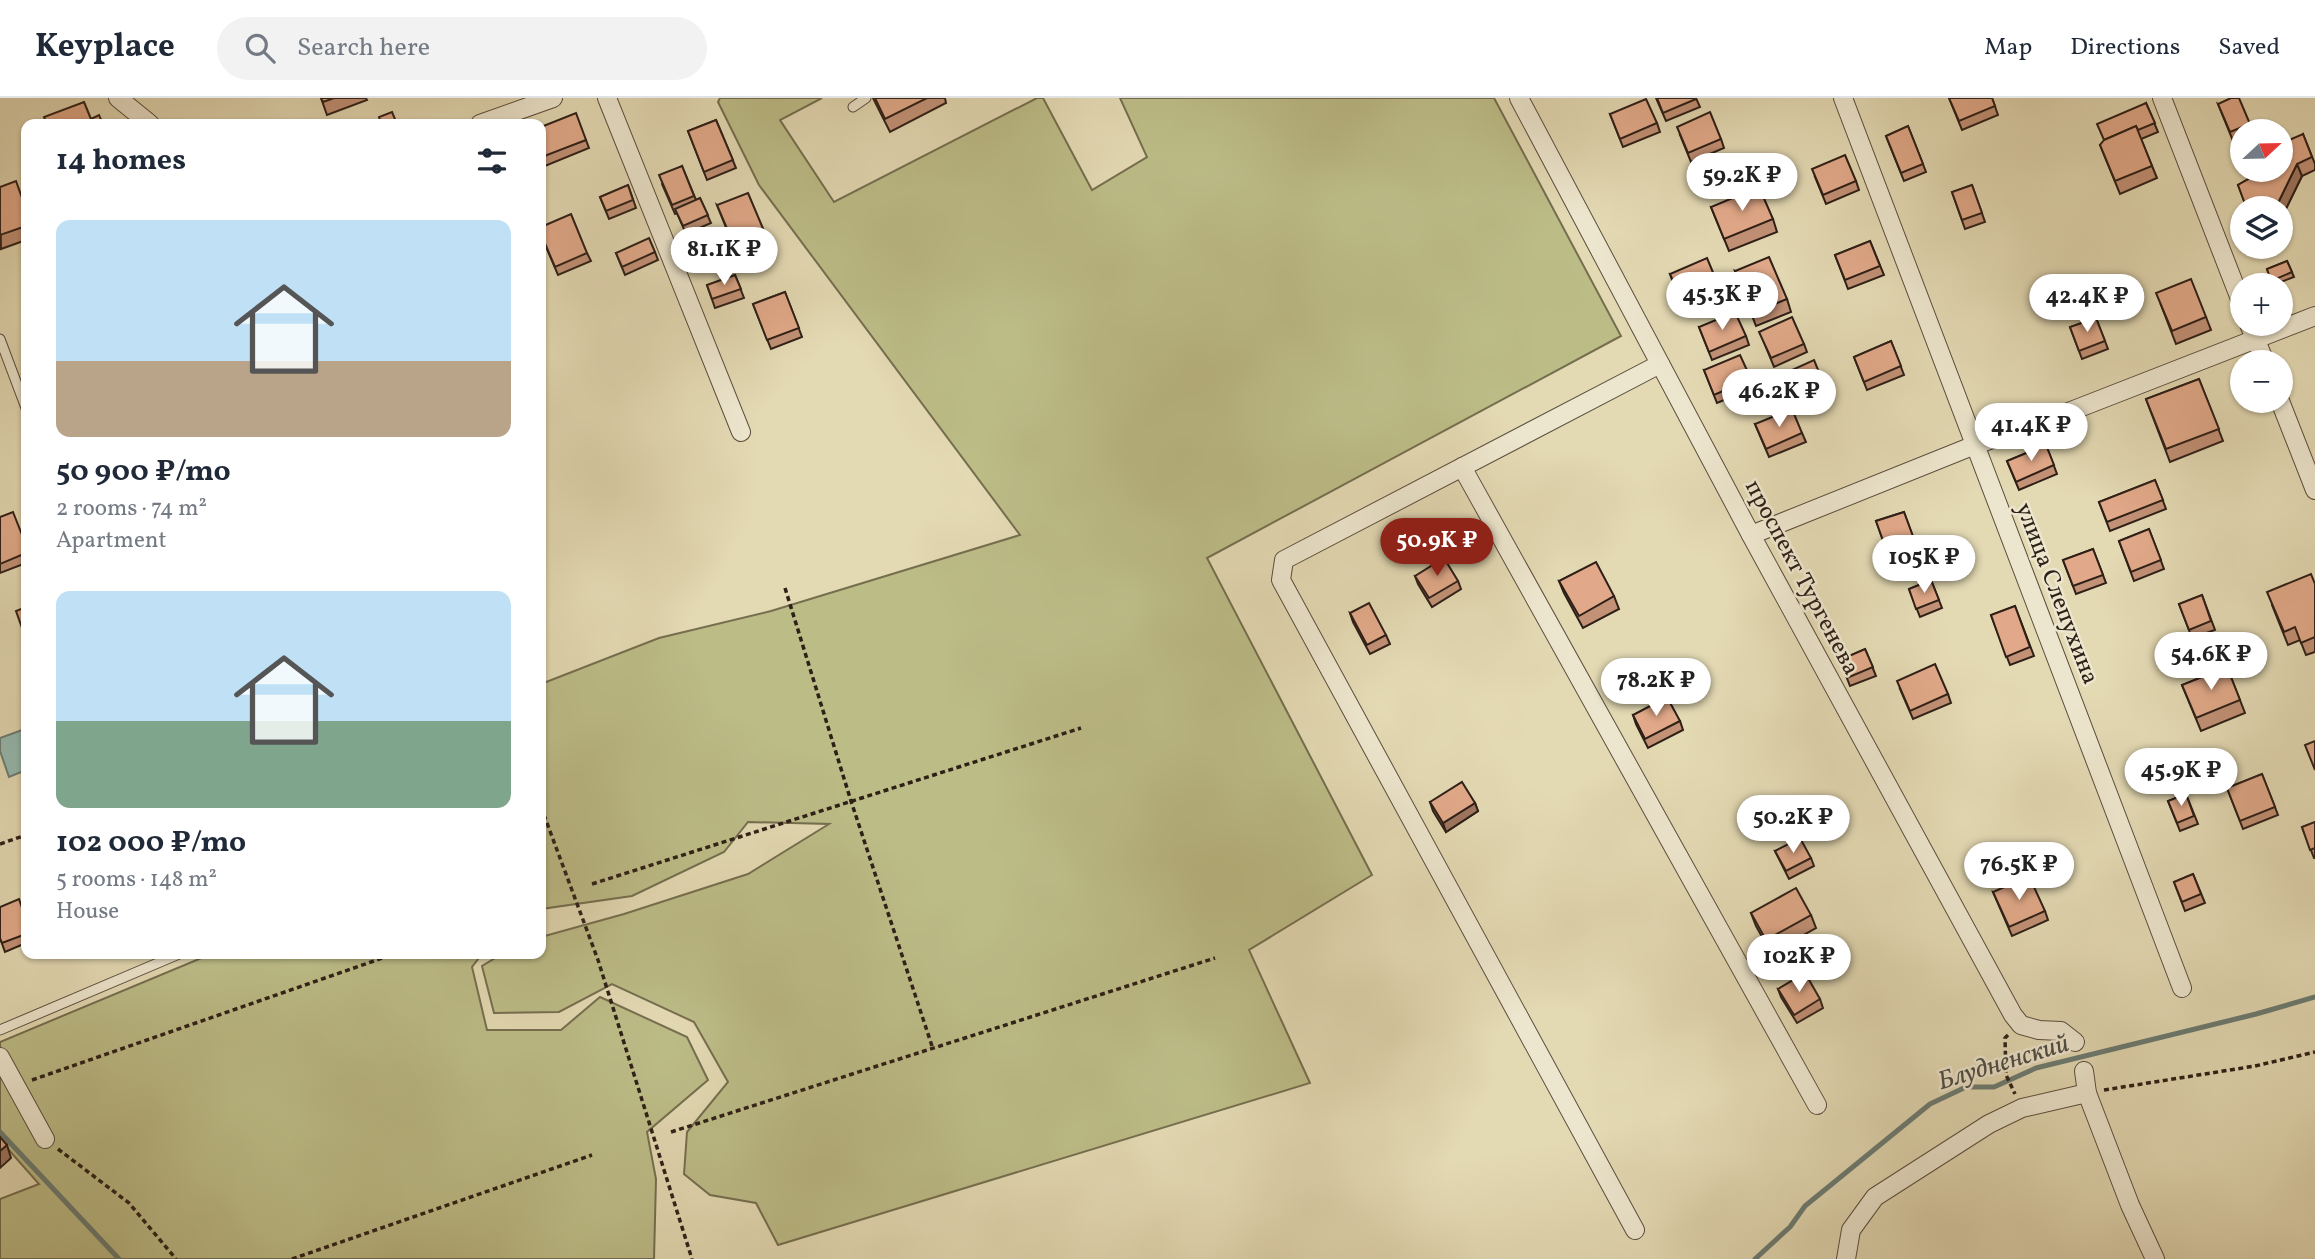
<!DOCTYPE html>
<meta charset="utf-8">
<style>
body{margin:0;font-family:Vollkorn,serif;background:#f2f2f3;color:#1f2937;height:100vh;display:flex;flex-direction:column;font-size:26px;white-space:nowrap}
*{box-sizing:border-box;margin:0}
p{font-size:23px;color:#747a83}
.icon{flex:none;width:38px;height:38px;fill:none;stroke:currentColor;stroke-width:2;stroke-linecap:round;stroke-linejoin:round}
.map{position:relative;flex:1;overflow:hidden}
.sheet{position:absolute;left:21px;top:21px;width:525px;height:840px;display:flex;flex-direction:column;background:#fff;border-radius:14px;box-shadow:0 2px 5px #0004}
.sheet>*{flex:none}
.needle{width:46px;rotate:68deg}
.controls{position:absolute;left:2230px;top:21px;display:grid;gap:14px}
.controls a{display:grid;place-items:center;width:63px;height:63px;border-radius:50%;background:#fff;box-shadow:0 2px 5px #0004;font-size:35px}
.price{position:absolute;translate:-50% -60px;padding:0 16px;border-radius:24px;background:#fff;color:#222;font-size:23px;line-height:46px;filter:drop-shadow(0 2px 4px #0008)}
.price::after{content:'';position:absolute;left:50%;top:42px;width:21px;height:16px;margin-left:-10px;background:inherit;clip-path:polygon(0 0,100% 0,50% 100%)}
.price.selected{background:#8f2418;color:#fff}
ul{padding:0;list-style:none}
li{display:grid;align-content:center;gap:14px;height:371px;padding:0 35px}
li span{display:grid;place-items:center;height:217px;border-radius:14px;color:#555}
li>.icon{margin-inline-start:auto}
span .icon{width:126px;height:126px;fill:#fffc;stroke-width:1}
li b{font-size:30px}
h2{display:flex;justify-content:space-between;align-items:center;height:84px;padding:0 35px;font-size:30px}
header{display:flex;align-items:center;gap:42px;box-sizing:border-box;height:98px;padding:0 35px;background:#fff;border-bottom:2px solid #e0e1e3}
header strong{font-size:33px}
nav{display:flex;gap:38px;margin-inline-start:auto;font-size:24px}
.search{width:490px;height:63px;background:#f2f2f3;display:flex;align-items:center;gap:18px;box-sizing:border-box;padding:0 24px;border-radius:38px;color:#747a83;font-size:26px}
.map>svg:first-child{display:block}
.green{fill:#bcbc87;stroke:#756e4f;stroke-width:2}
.water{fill:#95bab1;stroke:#6c7c73;stroke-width:2}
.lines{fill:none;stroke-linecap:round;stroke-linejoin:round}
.stream{stroke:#6c7c73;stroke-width:5}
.service-casing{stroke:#5b4e3e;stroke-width:11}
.minor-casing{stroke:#5b4e3e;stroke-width:20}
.path{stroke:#2e1f17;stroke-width:3.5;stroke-dasharray:5 3.5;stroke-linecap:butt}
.service{stroke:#ede6ce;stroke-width:9}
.minor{stroke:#ede6ce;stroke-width:18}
.wall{fill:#c29176;stroke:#2e1f17;stroke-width:2}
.shaded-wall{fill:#9e7660;stroke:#2e1f17;stroke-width:2}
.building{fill:#e1a989;stroke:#2e1f17;stroke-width:2}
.labels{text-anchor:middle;stroke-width:5;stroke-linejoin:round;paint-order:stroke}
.street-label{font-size:24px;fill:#2e1f17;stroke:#ede6ce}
.water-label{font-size:26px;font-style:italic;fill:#4d4e45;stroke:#ede6ce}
</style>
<header>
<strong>Keyplace</strong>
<div class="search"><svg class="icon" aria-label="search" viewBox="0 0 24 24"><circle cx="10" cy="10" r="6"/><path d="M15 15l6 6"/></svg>Search here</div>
<nav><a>Map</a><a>Directions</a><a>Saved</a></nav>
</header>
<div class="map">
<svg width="2315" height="1161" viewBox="0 0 2315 1161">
<rect width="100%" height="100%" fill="#e3d9b3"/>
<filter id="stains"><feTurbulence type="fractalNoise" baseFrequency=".00286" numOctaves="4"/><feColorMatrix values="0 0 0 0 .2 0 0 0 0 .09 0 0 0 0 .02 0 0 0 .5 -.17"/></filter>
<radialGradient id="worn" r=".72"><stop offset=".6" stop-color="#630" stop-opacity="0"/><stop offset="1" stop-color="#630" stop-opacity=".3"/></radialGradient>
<!-- green -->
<g class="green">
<path d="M720 0H822L780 22 834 104 1037 0H1043L1092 92 1147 59 1120 0H1494L1621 238 1207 460 1372 777 1249 852 1310 985 778 1147 756 1105 710 1097 684 1076 687 1034 728 984 694 924 612 886 559 914 494 915 482 868 502 856H541V839L624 816 748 776 829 726 748 724 724 754 632 798 541 811V586L659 540 771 513 1020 437 759 87 718 4Z"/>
<path d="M211 856H482L472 869 487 932H561L600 899 687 939 708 982 647 1034 656 1081 654 1161H0V1101L39 1086 0 1042V944Z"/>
</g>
<!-- water -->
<path class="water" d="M25 631 26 672 9 679 0 653V640Z"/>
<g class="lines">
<!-- stream -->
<g class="stream">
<path d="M0 1034 119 1161"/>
<path d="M1755 1161 1790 1129 1805 1108 1930 1006 1966 989H1994L2036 970 2256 916 2315 899"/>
</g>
<defs>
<g id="service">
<path d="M853 9 866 0"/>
<path d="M0 241 26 310"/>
<path d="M0 932 179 856"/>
</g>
<g id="minor">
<path d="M118 0 150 26"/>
<path d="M607 0 741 334"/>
<path d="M1519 0 1751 437 2013 917 2021 927 2039 932 2061 933 2075 944"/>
<path d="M1843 0 2182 890"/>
<path d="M2162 0 2242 206"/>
<path d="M480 26 553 0"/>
<path d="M2249 226 2265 264"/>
<path d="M2280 303 2315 392"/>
<path d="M1462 369 1817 1007"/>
<path d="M1751 437 1975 347 2048 322 2315 218"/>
<path d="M0 959 45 1041"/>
<path d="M2084 973 2087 995 2130 1107 2155 1161"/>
<path d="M1635 1132 1281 482 1284 462 1660 266"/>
<path d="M1846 1161 1851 1132 1875 1099 1989 1026 2022 1010 2087 995"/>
</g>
</defs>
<!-- service casing -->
<use href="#service" class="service-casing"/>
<!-- minor casing -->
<use href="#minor" class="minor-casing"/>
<!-- path -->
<g class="path">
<path d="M785 490 851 703 933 951"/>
<path d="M541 709 598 862 692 1161"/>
<path d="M0 746 26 737"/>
<path d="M592 786 1081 630"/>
<path d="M2008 937 2005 940 2006 977 2015 996"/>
<path d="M32 982 394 856"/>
<path d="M2104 992 2255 968 2315 954"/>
<path d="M671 1034 1215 860"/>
<path d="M58 1051 129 1105 176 1161"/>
<path d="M292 1161 592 1057"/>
</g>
<!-- service -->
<use href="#service" class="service"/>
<!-- minor -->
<use href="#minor" class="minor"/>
</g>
<!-- wall -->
<g class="wall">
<path d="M321 0H366L367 2 327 17Z"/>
<path d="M873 0H945L946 5 890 34Z"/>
<path d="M1656 0H1696L1700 9 1666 23Z"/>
<path d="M1949 0H1992L1998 17 1962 32Z"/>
<path d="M2146 5 2158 34 2141 41 2157 80 2120 96 2100 47Z"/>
<path d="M2218 6 2250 26 2253 33H2242V39L2233 43Z"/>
<path d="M1610 16 1657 25 1660 34 1623 49Z"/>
<path d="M716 22 736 70 707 82 688 33Z"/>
<path d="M1908 28 1926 74 1904 83 1886 38Z"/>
<path d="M2303 36 2315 66V72L2302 78 2282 119H2280V110H2247L2238 87 2259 75Z"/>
<path d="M1680 37 1721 41 1724 50 1691 64Z"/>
<path d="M586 42 589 50 545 68 541 57Z"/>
<path d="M682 68 696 102 700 100 711 125 686 136 677 115 675 116 662 86Z"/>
<path d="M1815 79 1856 83 1859 92 1826 106Z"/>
<path d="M628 87 636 110 609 121 600 99Z"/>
<path d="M1972 87 1985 124 1965 131 1952 94Z"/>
<path d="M0 89 26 111V142L1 151Z"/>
<path d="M717 107 770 147 775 159 743 172Z"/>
<path d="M1711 109 1773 121 1777 134 1729 153Z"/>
<path d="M541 137 587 155 591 163 558 177Z"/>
<path d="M1870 143 1884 177 1848 191 1835 157Z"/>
<path d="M655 154 658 162 625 177 616 155Z"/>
<path d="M2287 163 2294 179 2273 187 2267 171Z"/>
<path d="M1735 173 1787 201 1791 214 1756 228Z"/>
<path d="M1670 176 1717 184 1720 193 1683 209Z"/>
<path d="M735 177 744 200 715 210 707 187Z"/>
<path d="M785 194 802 239 771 251 753 206Z"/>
<path d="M2161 207 2206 219 2211 232 2176 246Z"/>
<path d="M2096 220 2108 251 2082 261 2070 229Z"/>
<path d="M1699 229 1746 238 1749 247 1712 262Z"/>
<path d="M1763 242 1804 246 1807 254 1774 269Z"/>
<path d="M1891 243 1904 277 1867 292 1854 259Z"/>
<path d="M1704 272 1751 281 1754 290 1717 305Z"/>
<path d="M2199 281 2223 343 2170 364 2146 301Z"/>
<path d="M1784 285 1825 289 1828 298 1795 312Z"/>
<path d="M1755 326 1802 335 1806 344 1769 359Z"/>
<path d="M2046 347 2057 376 2019 392 2007 363Z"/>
<path d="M2155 382 2166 411 2110 433 2099 404Z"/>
<path d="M1904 414 1921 461 1893 471 1876 423Z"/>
<path d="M0 419 26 447V465L0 475Z"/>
<path d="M2149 431 2164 471 2134 483 2119 443Z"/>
<path d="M2093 451 2106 485 2076 496 2063 462Z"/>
<path d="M1415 478 1458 483 1461 491 1432 509 1418 486Z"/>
<path d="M1931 482 1942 510 1920 519 1909 491Z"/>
<path d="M1559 483 1614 498 1619 511 1583 530 1564 495Z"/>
<path d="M2315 486V554L2306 557 2300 542 2288 547 2272 507Z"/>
<path d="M2202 497 2215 532 2192 540 2179 506Z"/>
<path d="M2015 508 2034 558 2010 567 1991 517Z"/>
<path d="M1350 515 1386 537 1390 546 1370 556 1353 524Z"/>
<path d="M1865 551 1876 578 1850 588 1840 562Z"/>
<path d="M2227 569 2245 615 2201 633 2182 587Z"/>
<path d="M1900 591 1948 596 1951 605 1913 621Z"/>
<path d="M1633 617 1680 623 1683 632 1648 650 1636 626Z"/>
<path d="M2262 676 2278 717 2243 731 2227 690Z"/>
<path d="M2186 696 2198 726 2180 733 2168 703Z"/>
<path d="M1430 704 1475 705 1478 713 1446 734 1433 713Z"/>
<path d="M2315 724V760H2314L2302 729Z"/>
<path d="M1775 753 1811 760 1814 768 1789 781Z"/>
<path d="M2193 776 2205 805 2185 813 2174 784Z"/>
<path d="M1993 794 2045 813 2048 822 2012 838Z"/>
<path d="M1751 815 1811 817 1816 830 1771 855 1756 828Z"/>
<path d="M26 821V845L5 854 0 840Z"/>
<path d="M1778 891 1820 901 1823 910 1797 925 1781 899Z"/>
</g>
<!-- shaded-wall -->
<g class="shaded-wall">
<path d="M2297 66 2302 78 2282 119 2280 110H2278L2277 107Z"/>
<path d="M2268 102 2271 110H2264Z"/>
<path d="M1475 705 1478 713 1446 734 1443 725Z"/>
<path d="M7 1047 11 1060 0 1070V1053Z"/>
</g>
<!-- building -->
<g class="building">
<path d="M321 0H334L323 4Z"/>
<path d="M875 0H927L885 21Z"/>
<path d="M1657 0H1696V1L1663 15Z"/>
<path d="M1949 0H1992L1995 8 1959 23Z"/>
<path d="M2231 0H2239L2250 26 2230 34 2218 6Z"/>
<path d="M1646 1 1657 25 1620 41 1610 16Z"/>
<path d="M84 4 91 21 99 17 103 26H47L44 19Z"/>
<path d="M2146 5 2155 25 2138 32 2136 28 2104 42 2097 26Z"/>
<path d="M392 14 397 26H381L379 19Z"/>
<path d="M1710 14 1721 41 1688 55 1677 29Z"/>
<path d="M576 15 586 42 542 59 541 56V29Z"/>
<path d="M716 22 733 62 704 74 688 33Z"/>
<path d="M1908 28 1923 66 1901 75 1886 38Z"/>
<path d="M2136 28 2152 68 2115 83 2100 47 2104 42Z"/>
<path d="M2303 36 2312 59 2297 66 2277 107 2268 102 2264 110H2253L2245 106 2238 87 2259 75 2261 72H2280V46Z"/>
<path d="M1845 57 1856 83 1823 97 1812 71Z"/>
<path d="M682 68 694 98 672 107 659 77Z"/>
<path d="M16 83 26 111V128L0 137V89Z"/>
<path d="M628 87 633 102 606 113 600 99Z"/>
<path d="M1972 87 1982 115 1962 122 1952 94Z"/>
<path d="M1759 89 1773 121 1724 141 1711 109Z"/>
<path d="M748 95 770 147 739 159 717 107Z"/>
<path d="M700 100 708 117 683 128 675 111Z"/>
<path d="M571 116 587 155 555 169 541 136V129Z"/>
<path d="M649 140 655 154 622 169 616 155Z"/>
<path d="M1870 143 1880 168 1845 182 1835 157Z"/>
<path d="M1769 159 1787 201 1752 215 1735 173Z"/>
<path d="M1707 160 1717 184 1680 200 1670 176Z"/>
<path d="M2287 163 2292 174 2271 183 2267 171Z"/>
<path d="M735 177 741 191 712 201 707 187Z"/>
<path d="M2191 181 2206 219 2172 233 2156 195Z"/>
<path d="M785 194 799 230 767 242 753 206Z"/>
<path d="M1735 214 1746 238 1709 254 1699 229Z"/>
<path d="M1792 219 1804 246 1771 260 1759 234Z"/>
<path d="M2096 220 2105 243 2079 253 2070 229Z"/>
<path d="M1891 243 1901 268 1864 284 1854 259Z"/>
<path d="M1740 257 1751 281 1714 297 1704 272Z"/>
<path d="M1814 262 1825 289 1792 303 1781 277Z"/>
<path d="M2199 281 2219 331 2166 351 2146 301Z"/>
<path d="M1792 311 1802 335 1766 351 1755 326Z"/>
<path d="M2046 347 2054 367 2016 384 2007 363Z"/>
<path d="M2155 382 2163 402 2107 424 2099 404Z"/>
<path d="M13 414 26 447V455L0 466V419Z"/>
<path d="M1904 414 1918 452 1890 462 1876 423Z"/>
<path d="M2149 431 2161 462 2131 474 2119 443Z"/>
<path d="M2093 451 2103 477 2073 488 2063 462Z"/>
<path d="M1444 460 1458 483 1429 500 1415 478Z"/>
<path d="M1596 464 1614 498 1579 518 1559 483Z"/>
<path d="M2311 476 2315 486V539L2301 545 2295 529 2284 534 2267 494Z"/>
<path d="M1931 482 1939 502 1916 511 1909 491Z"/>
<path d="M2202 497 2211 523 2189 532 2179 506Z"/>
<path d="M1369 505 1386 537 1367 547 1350 515Z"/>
<path d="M2015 508 2030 549 2006 559 1991 517Z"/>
<path d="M26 509V541L16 513Z"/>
<path d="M1865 551 1873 569 1847 580 1840 562Z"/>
<path d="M1935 566 1948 596 1910 613 1897 583Z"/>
<path d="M2227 569 2240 602 2196 620 2182 587Z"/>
<path d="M1667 599 1680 623 1645 641 1633 617Z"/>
<path d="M2315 643V672L2305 647Z"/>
<path d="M2262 676 2275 709 2240 723 2227 690Z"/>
<path d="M1462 684 1475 705 1443 725 1430 704Z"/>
<path d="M2186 696 2194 718 2177 725 2168 703Z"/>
<path d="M2315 724V750L2310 752 2302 729Z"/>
<path d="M1800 740 1811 760 1786 773 1775 753Z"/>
<path d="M2193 776 2201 796 2182 804 2174 784Z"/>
<path d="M2029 778 2045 813 2009 829 1993 794Z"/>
<path d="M1796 790 1811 817 1766 842 1751 815Z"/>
<path d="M19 801 26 821V836L2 845 0 840V809Z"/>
<path d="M1805 875 1820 901 1794 917 1778 891Z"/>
<path d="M0 1039 7 1047 0 1053Z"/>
</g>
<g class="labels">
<!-- street labels -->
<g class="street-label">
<text transform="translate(1803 479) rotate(62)" y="8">проспект Тургенева</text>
<text transform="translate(2058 495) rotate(69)" y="8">улица Слепухина</text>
</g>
<!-- water labels -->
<g class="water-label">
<text transform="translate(2003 963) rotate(-17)" y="9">Блудненский</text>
</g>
</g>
<rect width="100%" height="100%" filter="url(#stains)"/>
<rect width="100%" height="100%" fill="url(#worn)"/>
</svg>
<div class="controls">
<a><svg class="needle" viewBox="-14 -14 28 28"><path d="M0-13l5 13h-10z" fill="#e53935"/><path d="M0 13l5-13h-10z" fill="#747a83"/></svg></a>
<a><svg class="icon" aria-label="layers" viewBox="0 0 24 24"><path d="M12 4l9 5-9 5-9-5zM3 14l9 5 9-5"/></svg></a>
<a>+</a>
<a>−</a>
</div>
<b class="price" style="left:1742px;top:115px">59.2K ₽</b>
<b class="price" style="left:724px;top:189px">81.1K ₽</b>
<b class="price" style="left:1722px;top:234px">45.3K ₽</b>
<b class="price" style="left:2087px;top:236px">42.4K ₽</b>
<b class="price" style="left:1779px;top:331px">46.2K ₽</b>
<b class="price" style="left:2031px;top:365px">41.4K ₽</b>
<b class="price selected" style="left:1437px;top:480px">50.9K ₽</b>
<b class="price" style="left:1924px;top:497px">105K ₽</b>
<b class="price" style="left:2211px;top:594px">54.6K ₽</b>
<b class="price" style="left:1656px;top:620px">78.2K ₽</b>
<b class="price" style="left:2181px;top:710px">45.9K ₽</b>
<b class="price" style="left:1793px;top:757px">50.2K ₽</b>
<b class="price" style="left:2019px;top:804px">76.5K ₽</b>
<b class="price" style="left:1799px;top:896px">102K ₽</b>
<section class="sheet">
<h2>14 homes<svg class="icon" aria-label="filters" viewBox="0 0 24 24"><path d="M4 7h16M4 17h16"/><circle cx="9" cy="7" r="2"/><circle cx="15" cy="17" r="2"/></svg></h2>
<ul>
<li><span style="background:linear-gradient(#bfe0f5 65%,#b9a48a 0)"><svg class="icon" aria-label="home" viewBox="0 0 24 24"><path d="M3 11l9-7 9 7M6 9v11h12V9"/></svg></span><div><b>50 900 ₽/mo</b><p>2 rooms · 74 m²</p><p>Apartment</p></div></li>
<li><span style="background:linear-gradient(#bfe0f5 60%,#7fa58c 0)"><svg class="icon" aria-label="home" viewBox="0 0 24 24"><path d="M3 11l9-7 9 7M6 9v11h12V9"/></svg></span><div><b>102 000 ₽/mo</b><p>5 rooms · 148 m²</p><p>House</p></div></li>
</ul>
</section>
</div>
